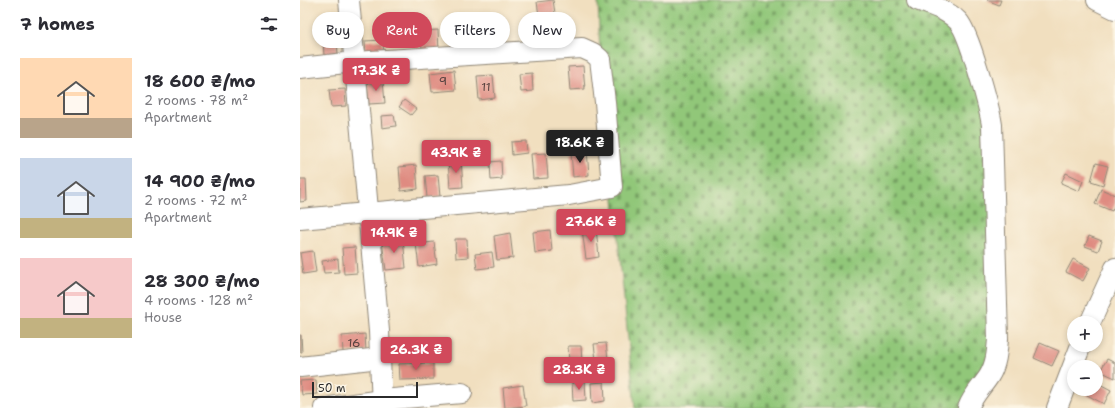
<!DOCTYPE html>
<meta charset="utf-8">
<style>
body{margin:0;font-family:"Shantell Sans",sans-serif;background:#f2f2f3;color:#2b2b33;height:100vh;display:flex;flex-direction:column;font-size:15px;white-space:nowrap}
*{box-sizing:border-box;margin:0}
p{font-size:13px;color:#7c7c81}
.icon{flex:none;width:22px;height:22px;fill:none;stroke:currentColor;stroke-width:2;stroke-linecap:round;stroke-linejoin:round}
.map{position:relative;flex:1;overflow:hidden}
.side{display:flex;flex-direction:column;background:#fff;width:300px}
.side>*{flex:none}
.guide{position:absolute;left:12px;top:12px;width:380px;height:36px;display:flex;gap:8px}
.buttons{position:absolute;left:767px;top:316px;display:grid;gap:8px}
.buttons a{display:grid;place-items:center;width:36px;height:36px;border-radius:50%;background:#fff;box-shadow:0 2px 6px #0003;font-size:20px}
.scale{position:absolute;left:12px;bottom:10px;width:106px;box-sizing:border-box;padding-left:4px;border:2px solid #2b2b2b;border-top:0;font-size:11px;line-height:14px;white-space:nowrap;color:#2b2b2b;-webkit-text-stroke:3px #fcf5e5;paint-order:stroke}
.price{position:absolute;translate:-50% -34px;padding:0 9px;border-radius:4px;background:#d1495b;color:#fff;font-size:13px;line-height:26px;filter:drop-shadow(0 1px 2px #0008)}
.price::after{content:'';position:absolute;left:50%;top:24px;width:12px;height:9px;margin-left:-6px;background:inherit;clip-path:polygon(0 0,100% 0,50% 100%)}
.price.on{background:#222;color:#fff}
ul{padding:0;list-style:none}
li{display:flex;align-items:center;gap:12px;height:100px;padding:0 20px}
li span{display:grid;place-items:center;flex:none;width:112px;height:80px;border-radius:0px;color:#555}
li>.icon{margin-inline-start:auto}
span .icon{width:48px;height:48px;fill:#fffc;stroke-width:1}
li b{font-size:17px}
h2{display:flex;justify-content:space-between;align-items:center;height:48px;padding:0 20px;font-size:17px}
.tag{padding:0 14px;border-radius:18px;background:#fff;box-shadow:0 2px 6px #0003;font-size:14px;line-height:36px}
.tag.on{background:#d1495b;color:#fff}
main{display:flex;flex:1;min-height:0}
.map>svg:first-child{display:block}
.cemetery{fill:url(#cemetery-stones);stroke:#5e7952}
.building{fill:#df8b81}
.lines{fill:none;stroke-linecap:round;stroke-linejoin:round}
.minor-casing{stroke:#8e8575;stroke-width:22}
.minor{stroke:#fff;stroke-width:20}
.labels{text-anchor:middle;stroke-width:3;stroke-linejoin:round;paint-order:stroke}
.number-label{font-size:12px;fill:#584340}
</style>
<main>
<section class="side">
<h2>7 homes<svg class="icon" aria-label="filters" viewBox="0 0 24 24"><path d="M4 7h16M4 17h16"/><circle cx="9" cy="7" r="2"/><circle cx="15" cy="17" r="2"/></svg></h2>
<ul>
<li><span style="background:linear-gradient(#ffd9b3 75%,#b9a48a 0)"><svg class="icon" aria-label="home" viewBox="0 0 24 24"><path d="M3 11l9-7 9 7M6 9v11h12V9"/></svg></span><div><b>18 600 ₴/mo</b><p>2 rooms · 78 m²</p><p>Apartment</p></div></li>
<li><span style="background:linear-gradient(#c9d6e8 75%,#c2b280 0)"><svg class="icon" aria-label="home" viewBox="0 0 24 24"><path d="M3 11l9-7 9 7M6 9v11h12V9"/></svg></span><div><b>14 900 ₴/mo</b><p>2 rooms · 72 m²</p><p>Apartment</p></div></li>
<li><span style="background:linear-gradient(#f6c9c9 75%,#c2b280 0)"><svg class="icon" aria-label="home" viewBox="0 0 24 24"><path d="M3 11l9-7 9 7M6 9v11h12V9"/></svg></span><div><b>28 300 ₴/mo</b><p>4 rooms · 128 m²</p><p>House</p></div></li>
</ul>
</section>
<div class="map">
<svg width="815" height="408" viewBox="0 0 815 408">
<defs>
<pattern id="cemetery-stones" width="16" height="16" patternUnits="userSpaceOnUse"><rect width="16" height="16" fill="#91c779"/><path d="M2 7V4a2 2 0 0 1 4 0v3zM10 15v-3a2 2 0 0 1 4 0v3z" fill="#77a263"/></pattern>
</defs>
<rect width="100%" height="100%" fill="#fcf5e5"/>
<filter id="ink" filterUnits="userSpaceOnUse"><feTurbulence type="fractalNoise" baseFrequency=".025" numOctaves="2"/><feDisplacementMap in="SourceGraphic" scale="8" xChannelSelector="R" yChannelSelector="G"/><feConvolveMatrix kernelMatrix="1 2 1 2 8 2 1 2 1" color-interpolation-filters="sRGB"/></filter>
<filter id="wash" filterUnits="userSpaceOnUse"><feTurbulence type="fractalNoise" baseFrequency=".012" numOctaves="4" result="noise"/><feDisplacementMap in="SourceGraphic" scale="16" xChannelSelector="R" yChannelSelector="G"/><feGaussianBlur stdDeviation="0.9" result="paint"/><feColorMatrix in="noise" values="0 0 0 0 0 0 0 0 0 0 0 0 0 0 0 0 0 1.4 0 .05"/><feComposite in="paint" operator="in"/></filter>
<g filter="url(#wash)">
<rect width="100%" height="100%" fill="#f1dfbf"/>
<!-- cemetery -->
<path class="cemetery" d="M298 0H617L658 21 689 103 698 339 672 408H335L300 59Z"/>
<g id="blocks">
<!-- building -->
<g class="building">
<path d="M253 0 256 20 240 22 237 2Z"/>
<path d="M687 0H701L699 5Z"/>
<path d="M138 30 139 52H122L121 31Z"/>
<path d="M37 38 38 55 24 56 23 39Z"/>
<path d="M83 40 84 55 66 56 65 41Z"/>
<path d="M283 66 285 89 270 90 268 67Z"/>
<path d="M154 70 156 90 132 92 130 73Z"/>
<path d="M232 73 233 91 221 92 219 74Z"/>
<path d="M193 75 195 98 179 100 177 76Z"/>
<path d="M83 81 85 103 69 104 67 82Z"/>
<path d="M45 89 46 106 31 107 29 90Z"/>
<path d="M104 100 116 109 111 115 99 107Z"/>
<path d="M94 115 96 126 82 128 81 116Z"/>
<path d="M226 141 227 153 212 155 211 142Z"/>
<path d="M287 150 289 175 273 177 271 152Z"/>
<path d="M246 153 248 178 233 179 231 154Z"/>
<path d="M161 159 163 187 150 188 148 160Z"/>
<path d="M201 161 202 179 191 180 190 162Z"/>
<path d="M796 163 808 166 803 185 791 181Z"/>
<path d="M116 165 118 189 101 191 99 167Z"/>
<path d="M766 173 783 181 779 191 761 183Z"/>
<path d="M138 175 140 197 127 198 125 176Z"/>
<path d="M0 179H6L7 201 0 202Z"/>
<path d="M801 189 815 195V204L812 211 795 204Z"/>
<path d="M296 228 299 257 286 259 282 229Z"/>
<path d="M250 230 252 251 235 253 233 232Z"/>
<path d="M210 233 213 258 197 260 194 236Z"/>
<path d="M789 236 802 241 798 251 785 246Z"/>
<path d="M103 239 106 268 86 270 82 241Z"/>
<path d="M155 239H167L168 257 156 258Z"/>
<path d="M134 242 137 264 119 267 116 244Z"/>
<path d="M55 247 57 273 44 274 42 248Z"/>
<path d="M13 251 16 272 3 274 0 253Z"/>
<path d="M192 252 194 267 177 269 175 254Z"/>
<path d="M38 259 39 272 24 273 22 261Z"/>
<path d="M773 259 790 268 783 281 766 272Z"/>
<path d="M65 334 66 351 43 352 42 336Z"/>
<path d="M0 335H1L2 352H0Z"/>
<path d="M306 343 308 359 296 360 294 344Z"/>
<path d="M740 343 759 351 752 366 734 358Z"/>
<path d="M268 346H281L282 363H269Z"/>
<path d="M807 359 815 363V378L800 371Z"/>
<path d="M133 363V379L100 380 99 364Z"/>
<path d="M16 380 17 394 2 395 0 381Z"/>
<path d="M285 381 286 400 273 401 272 382Z"/>
<path d="M304 382 305 401 292 403 291 383Z"/>
<path d="M796 382 811 390 804 404 787 395 791 389H796Z"/>
<path d="M223 385 226 406 205 408 203 388Z"/>
</g>
</g>
</g>
<g filter="url(#ink)">
<use href="#blocks" fill-opacity="0" stroke="#8e8575" stroke-width="1"/>
<g class="lines">
<defs>
<g id="minor">
<path d="M49 0 79 331 82 408"/>
<path d="M617 0C631 5 647 10 658 21 669 32 689 106 692 125L698 339C697 352 696 365 689 376 682 387 673 395 668 408"/>
<path d="M797 0 815 9"/>
<path d="M0 68 55 62 282 48 293 53 300 59 305 102 312 187 269 195 0 219"/>
<path d="M790 323 815 268"/>
<path d="M0 367 80 358"/>
<path d="M24 408 82 400 162 393"/>
<path d="M757 408 781 345"/>
</g>
</defs>
<!-- minor casing -->
<use href="#minor" class="minor-casing"/>
<!-- minor -->
<use href="#minor" class="minor"/>
</g>
</g>
<g class="labels">
<!-- number labels -->
<g class="number-label">
<text x="143" y="85">9</text>
<text x="186" y="91">11</text>
<text x="54" y="347">16</text>
</g>
</g>
</svg>
<div class="buttons">
<a>+</a>
<a>−</a>
</div>
<div class="scale">50 m</div>
<b class="price" style="left:76px;top:92px">17.3K ₴</b>
<b class="price on" style="left:280px;top:164px">18.6K ₴</b>
<b class="price" style="left:156px;top:174px">43.9K ₴</b>
<b class="price" style="left:291px;top:243px">27.6K ₴</b>
<b class="price" style="left:94px;top:254px">14.9K ₴</b>
<b class="price" style="left:116px;top:371px">26.3K ₴</b>
<b class="price" style="left:279px;top:391px">28.3K ₴</b>
<div class="guide">
<a class="tag">Buy</a>
<a class="tag on">Rent</a>
<a class="tag">Filters</a>
<a class="tag">New</a>
</div>
</div>
</main>
